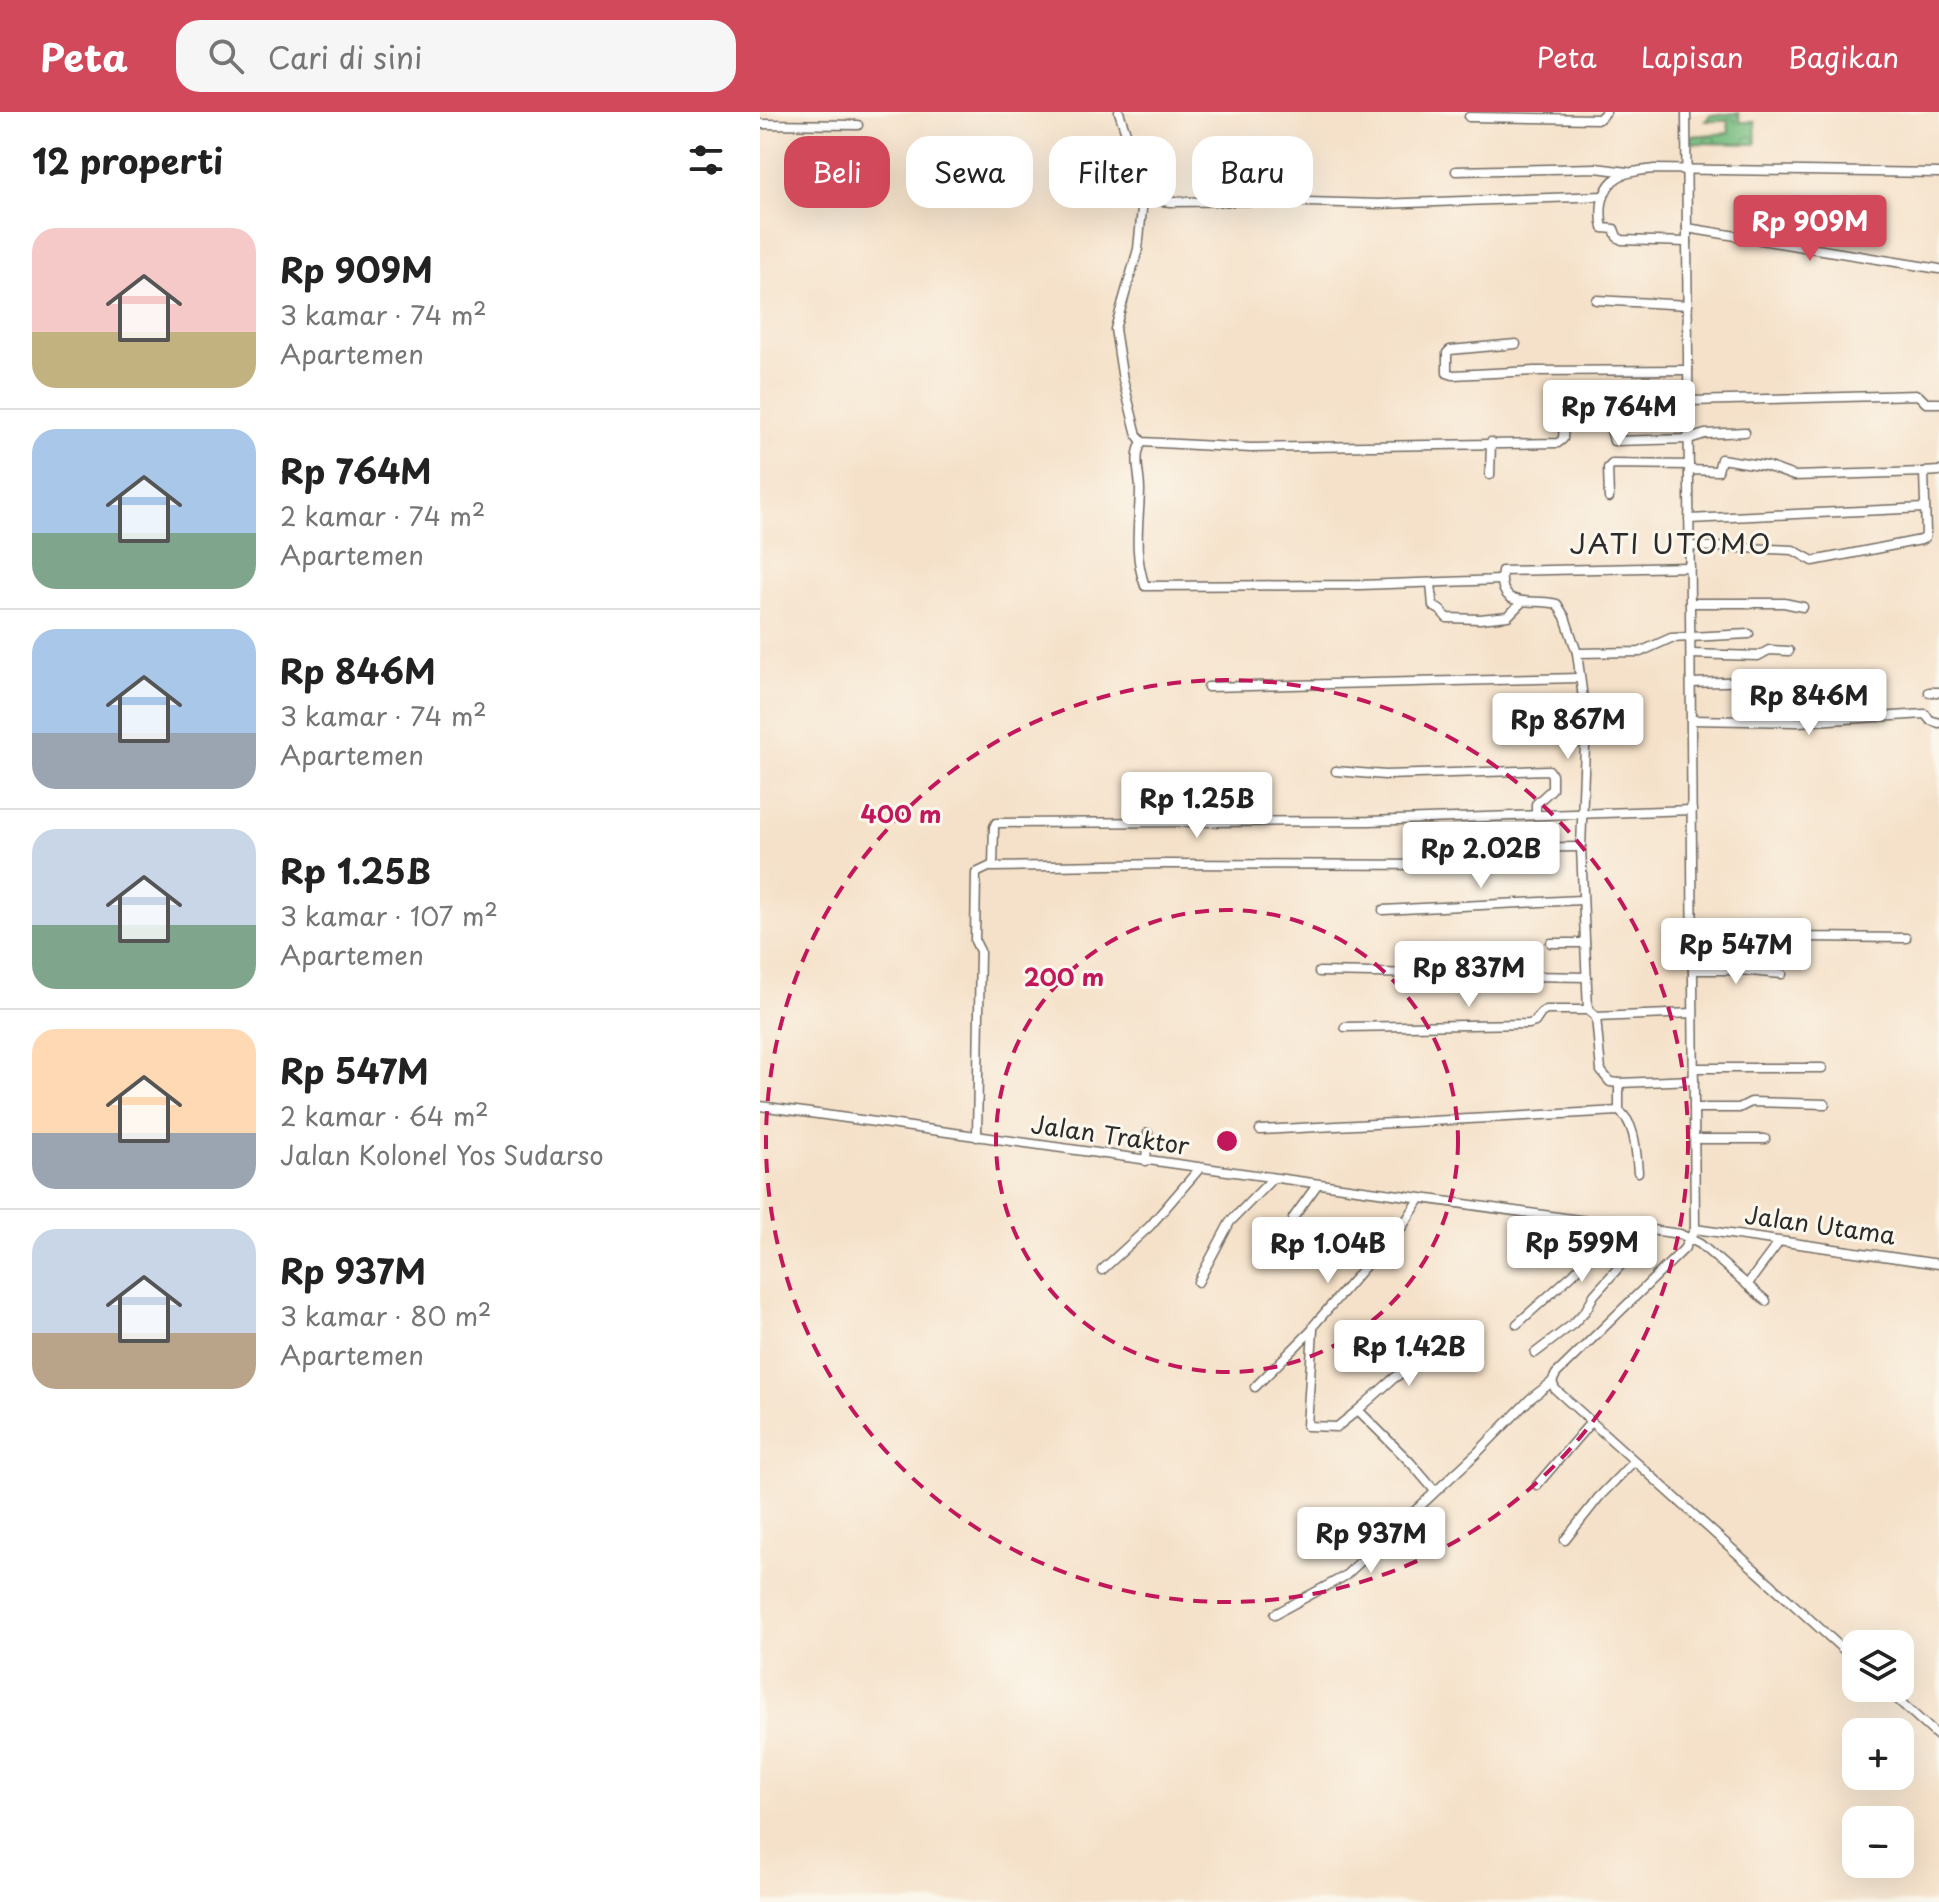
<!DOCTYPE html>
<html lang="id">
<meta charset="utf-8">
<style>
body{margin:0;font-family:"Playpen Sans",sans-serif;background:#f6f6f6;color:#222;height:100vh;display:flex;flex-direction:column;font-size:30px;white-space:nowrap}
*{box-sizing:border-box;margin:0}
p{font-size:26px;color:#767676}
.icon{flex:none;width:44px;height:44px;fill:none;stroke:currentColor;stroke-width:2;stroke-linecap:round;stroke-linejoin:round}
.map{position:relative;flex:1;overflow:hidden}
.drawer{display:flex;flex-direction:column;background:#fff;width:760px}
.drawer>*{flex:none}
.guide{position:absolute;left:24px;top:24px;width:760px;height:72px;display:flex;gap:16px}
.controls{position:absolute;left:1082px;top:1518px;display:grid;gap:16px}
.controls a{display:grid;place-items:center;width:72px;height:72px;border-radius:16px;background:#fff;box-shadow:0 8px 32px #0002;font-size:40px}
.price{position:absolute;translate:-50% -68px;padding:0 18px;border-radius:8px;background:#fff;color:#222;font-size:26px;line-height:52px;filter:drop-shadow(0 2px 4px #0008)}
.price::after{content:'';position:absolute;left:50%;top:48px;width:24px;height:18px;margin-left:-12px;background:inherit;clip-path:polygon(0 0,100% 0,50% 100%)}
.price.active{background:#d1495b;color:#fff}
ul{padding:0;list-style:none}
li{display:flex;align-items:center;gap:24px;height:200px;padding:0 32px}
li+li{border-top:2px solid #e0e0e0}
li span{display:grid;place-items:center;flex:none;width:224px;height:160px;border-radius:24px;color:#555}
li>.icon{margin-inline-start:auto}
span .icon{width:96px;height:96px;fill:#fffc;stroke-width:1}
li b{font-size:34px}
h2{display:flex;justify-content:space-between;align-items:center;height:96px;padding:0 32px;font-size:34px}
.pill{padding:0 28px;border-radius:24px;background:#fff;box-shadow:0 8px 32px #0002;font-size:28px;line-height:72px}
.pill.active{background:#d1495b;color:#fff}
header{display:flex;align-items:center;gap:48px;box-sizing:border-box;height:112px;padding:0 40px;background:#d1495b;color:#fff}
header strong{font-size:38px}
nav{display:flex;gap:44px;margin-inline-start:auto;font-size:28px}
.search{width:560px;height:72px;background:#f6f6f6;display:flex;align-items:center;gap:20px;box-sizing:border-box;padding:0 28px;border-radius:24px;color:#767676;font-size:30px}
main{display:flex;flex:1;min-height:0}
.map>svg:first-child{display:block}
.forest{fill:url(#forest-crowns);stroke:#527456;stroke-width:2}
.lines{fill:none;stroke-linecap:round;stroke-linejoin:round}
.minor-casing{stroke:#726b62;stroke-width:11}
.minor{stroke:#fff;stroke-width:8}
.ring{fill:none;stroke:#c2185b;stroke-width:4;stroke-dasharray:14 10}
.labels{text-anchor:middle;stroke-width:6;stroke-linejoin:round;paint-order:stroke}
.street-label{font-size:24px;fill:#2b2b2b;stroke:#fbf7ec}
.quarter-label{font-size:28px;letter-spacing:2px;fill:#2b2b2b;stroke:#fbf7ec}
.centre{fill:#c2185b;stroke:#fbf7ec;stroke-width:4}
.ring-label{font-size:24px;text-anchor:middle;font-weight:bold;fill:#c2185b;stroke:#fbf7ec;stroke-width:6;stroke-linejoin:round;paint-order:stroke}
</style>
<header>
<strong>Peta</strong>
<div class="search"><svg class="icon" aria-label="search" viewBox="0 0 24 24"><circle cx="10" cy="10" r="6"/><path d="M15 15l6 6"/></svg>Cari di sini</div>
<nav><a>Peta</a><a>Lapisan</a><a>Bagikan</a></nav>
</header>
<main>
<section class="drawer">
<h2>12 properti<svg class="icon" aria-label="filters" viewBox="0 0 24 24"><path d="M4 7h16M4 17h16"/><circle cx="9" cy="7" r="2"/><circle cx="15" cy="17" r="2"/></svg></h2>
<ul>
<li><span style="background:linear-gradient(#f6c9c9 65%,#c2b280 0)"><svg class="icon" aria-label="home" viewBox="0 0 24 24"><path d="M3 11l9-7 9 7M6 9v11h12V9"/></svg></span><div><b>Rp 909M</b><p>3 kamar · 74 m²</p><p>Apartemen</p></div></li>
<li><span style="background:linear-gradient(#a9c7e8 65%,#7fa58c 0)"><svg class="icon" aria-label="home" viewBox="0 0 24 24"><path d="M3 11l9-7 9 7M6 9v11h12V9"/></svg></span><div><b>Rp 764M</b><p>2 kamar · 74 m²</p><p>Apartemen</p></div></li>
<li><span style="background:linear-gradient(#a9c7e8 65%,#9aa5b1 0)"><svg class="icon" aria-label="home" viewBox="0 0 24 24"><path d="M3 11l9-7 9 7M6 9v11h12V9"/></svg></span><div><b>Rp 846M</b><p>3 kamar · 74 m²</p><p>Apartemen</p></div></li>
<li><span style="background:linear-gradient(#c9d6e8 60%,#7fa58c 0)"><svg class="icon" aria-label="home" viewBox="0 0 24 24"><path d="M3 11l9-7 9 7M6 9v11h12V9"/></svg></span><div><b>Rp 1.25B</b><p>3 kamar · 107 m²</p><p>Apartemen</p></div></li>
<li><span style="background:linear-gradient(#ffd9b3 65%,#9aa5b1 0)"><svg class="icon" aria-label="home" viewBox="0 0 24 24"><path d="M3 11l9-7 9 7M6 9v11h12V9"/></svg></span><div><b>Rp 547M</b><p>2 kamar · 64 m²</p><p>Jalan Kolonel Yos Sudarso</p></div></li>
<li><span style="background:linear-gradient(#c9d6e8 65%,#b9a48a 0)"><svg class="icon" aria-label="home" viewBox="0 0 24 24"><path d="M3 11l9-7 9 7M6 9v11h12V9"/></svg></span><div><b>Rp 937M</b><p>3 kamar · 80 m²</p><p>Apartemen</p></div></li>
</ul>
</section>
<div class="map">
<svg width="1179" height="1790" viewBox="0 0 1179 1790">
<defs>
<pattern id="forest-crowns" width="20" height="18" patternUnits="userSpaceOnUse" patternTransform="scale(2)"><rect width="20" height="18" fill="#78bd81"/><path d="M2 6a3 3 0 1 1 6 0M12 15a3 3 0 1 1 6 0" fill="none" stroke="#639a6a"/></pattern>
</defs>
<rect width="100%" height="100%" fill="#fbf7ec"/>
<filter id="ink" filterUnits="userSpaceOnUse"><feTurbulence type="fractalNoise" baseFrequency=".0125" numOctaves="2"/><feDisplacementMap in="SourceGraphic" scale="16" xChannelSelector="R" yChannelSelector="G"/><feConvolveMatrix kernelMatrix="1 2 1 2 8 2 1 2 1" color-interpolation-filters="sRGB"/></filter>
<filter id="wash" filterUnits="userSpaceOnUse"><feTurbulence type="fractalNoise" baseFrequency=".006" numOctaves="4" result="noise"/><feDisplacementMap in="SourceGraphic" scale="32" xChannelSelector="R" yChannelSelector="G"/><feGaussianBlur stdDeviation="1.8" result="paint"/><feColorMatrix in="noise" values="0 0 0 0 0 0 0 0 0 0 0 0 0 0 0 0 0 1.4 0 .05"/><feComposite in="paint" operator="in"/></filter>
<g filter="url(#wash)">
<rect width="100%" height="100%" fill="#f5e1c9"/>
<!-- forest -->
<path class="forest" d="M979 1 980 10H995L996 32 931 31V24L969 21 968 9H945L951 3Z"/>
</g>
<g filter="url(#ink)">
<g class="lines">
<defs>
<g id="minor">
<path d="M359 0 379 60 383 87 378 137 355 217 363 268 377 323 382 330 491 336 798 331 803 327 804 309 809 305 848 306 854 329 929 327 945 322 985 320"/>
<path d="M709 5 839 7 846 0"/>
<path d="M0 12 98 13"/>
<path d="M696 59 836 56 867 60"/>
<path d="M383 87 410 90 511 89 619 92 844 84"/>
<path d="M927 116 1179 157"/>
<path d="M927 130 862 128 857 125 854 117 843 116C841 108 841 100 842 91 848 61 868 60 894 57L1179 61"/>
<path d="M836 188 928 193"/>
<path d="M756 232 690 238 687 241V261L693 263 774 259 928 258"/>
<path d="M872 283 928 284"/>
<path d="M929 289 1158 283 1166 291H1179"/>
<path d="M382 330C373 346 380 361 380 379 379 412 373 441 385 474L600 473 741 468"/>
<path d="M929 358 958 359 961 347 1006 354 1034 364 1164 360"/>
<path d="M730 363 731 330"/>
<path d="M849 386 848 356 852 352 929 353"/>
<path d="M929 407 1165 396"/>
<path d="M930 434 1033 438 1053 449 1161 428 1165 426 1166 421 1164 360 1179 359"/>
<path d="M671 471 673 494 680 498 687 506 720 507 748 504 761 491"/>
<path d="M930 491H1024L1043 495"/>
<path d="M817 541 805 505 797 492C773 485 738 501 742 459L930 455"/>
<path d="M931 542 998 544 1009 538 1029 539"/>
<path d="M931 571 1025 568"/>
<path d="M448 575 820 566"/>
<path d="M1169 580H1179"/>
<path d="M931 608 1038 610 1165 602 1170 608 1179 611"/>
<path d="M738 609H826"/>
<path d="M576 659 625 663 789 658 792 663V677L776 692V703"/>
<path d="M232 755 406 752 682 753 704 749 727 736 821 735"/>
<path d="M623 798 821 788"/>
<path d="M933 818 996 816 1017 817 1044 825 1146 826"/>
<path d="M791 831H825"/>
<path d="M933 858H980L1022 862"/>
<path d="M559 860 827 865"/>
<path d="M836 905 933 901"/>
<path d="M585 915 769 912 775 910 781 901 786 898H828"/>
<path d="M934 956H1062"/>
<path d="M934 968 859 971 850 970 841 959 836 905 828 898 821 735 826 609 817 541 880 540 911 526 989 522"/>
<path d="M859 971V999C876 1011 876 1041 878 1060"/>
<path d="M0 994 920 1122 940 1132 1006 1189"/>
<path d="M934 996H979L991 990 1065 992"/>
<path d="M500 1018 859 999"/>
<path d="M217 1025 220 839 215 829 216 761 233 753 234 715 236 711 609 709 932 698"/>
<path d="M935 1027H1005"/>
<path d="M386 1049 388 1021"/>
<path d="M533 1106 557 1073"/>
<path d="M935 1117 1179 1152"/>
<path d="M342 1158 390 1114 440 1056"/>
<path d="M438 1170 470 1110 512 1067"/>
<path d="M987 1173 1019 1130"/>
<path d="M757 1212 813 1162 859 1114"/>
<path d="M553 1217 547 1314 577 1315 598 1298 650 1350 675 1379"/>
<path d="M775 1241 813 1212 826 1198 834 1183 867 1146 885 1117"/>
<path d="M792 1270 796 1262 924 1137 935 1117 926 0"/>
<path d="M792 1270 795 1277 1096 1549"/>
<path d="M495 1275 553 1217 554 1213 607 1152 633 1129 660 1087"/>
<path d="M598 1298 633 1267 681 1232"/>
<path d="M777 1373 831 1310"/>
<path d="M805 1428 839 1385 874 1349"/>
<path d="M515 1502 585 1464 717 1341 770 1287 792 1270"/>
<path d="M1125 1576 1179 1625"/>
</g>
</defs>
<!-- minor casing -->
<use href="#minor" class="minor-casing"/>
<!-- minor -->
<use href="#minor" class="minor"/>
</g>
</g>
<!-- distance rings -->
<g class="ring">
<circle cx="467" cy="1029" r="231"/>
<circle cx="467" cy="1029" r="461"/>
</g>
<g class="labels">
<!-- street labels -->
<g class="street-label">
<text transform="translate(350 1024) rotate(8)" y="8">Jalan Traktor</text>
<text transform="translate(1060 1114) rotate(8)" y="8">Jalan Utama</text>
</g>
<!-- quarter labels -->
<g class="quarter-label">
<text x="911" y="442">JATI UTOMO</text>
</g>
</g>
<circle cx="467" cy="1029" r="12" class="centre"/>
<g class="ring-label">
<text x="141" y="711">400 m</text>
<text x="304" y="874">200 m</text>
</g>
</svg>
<div class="controls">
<a><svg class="icon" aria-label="layers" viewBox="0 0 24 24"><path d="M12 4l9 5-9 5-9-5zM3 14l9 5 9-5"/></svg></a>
<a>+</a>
<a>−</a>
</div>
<b class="price active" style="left:1050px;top:151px">Rp 909M</b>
<b class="price" style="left:859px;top:336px">Rp 764M</b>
<b class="price" style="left:1049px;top:625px">Rp 846M</b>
<b class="price" style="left:808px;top:649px">Rp 867M</b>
<b class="price" style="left:437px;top:728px">Rp 1.25B</b>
<b class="price" style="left:721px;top:778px">Rp 2.02B</b>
<b class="price" style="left:976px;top:874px">Rp 547M</b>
<b class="price" style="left:709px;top:897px">Rp 837M</b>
<b class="price" style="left:822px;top:1172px">Rp 599M</b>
<b class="price" style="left:568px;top:1173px">Rp 1.04B</b>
<b class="price" style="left:649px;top:1276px">Rp 1.42B</b>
<b class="price" style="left:611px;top:1463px">Rp 937M</b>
<div class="guide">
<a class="pill active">Beli</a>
<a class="pill">Sewa</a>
<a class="pill">Filter</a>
<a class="pill">Baru</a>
</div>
</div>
</main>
